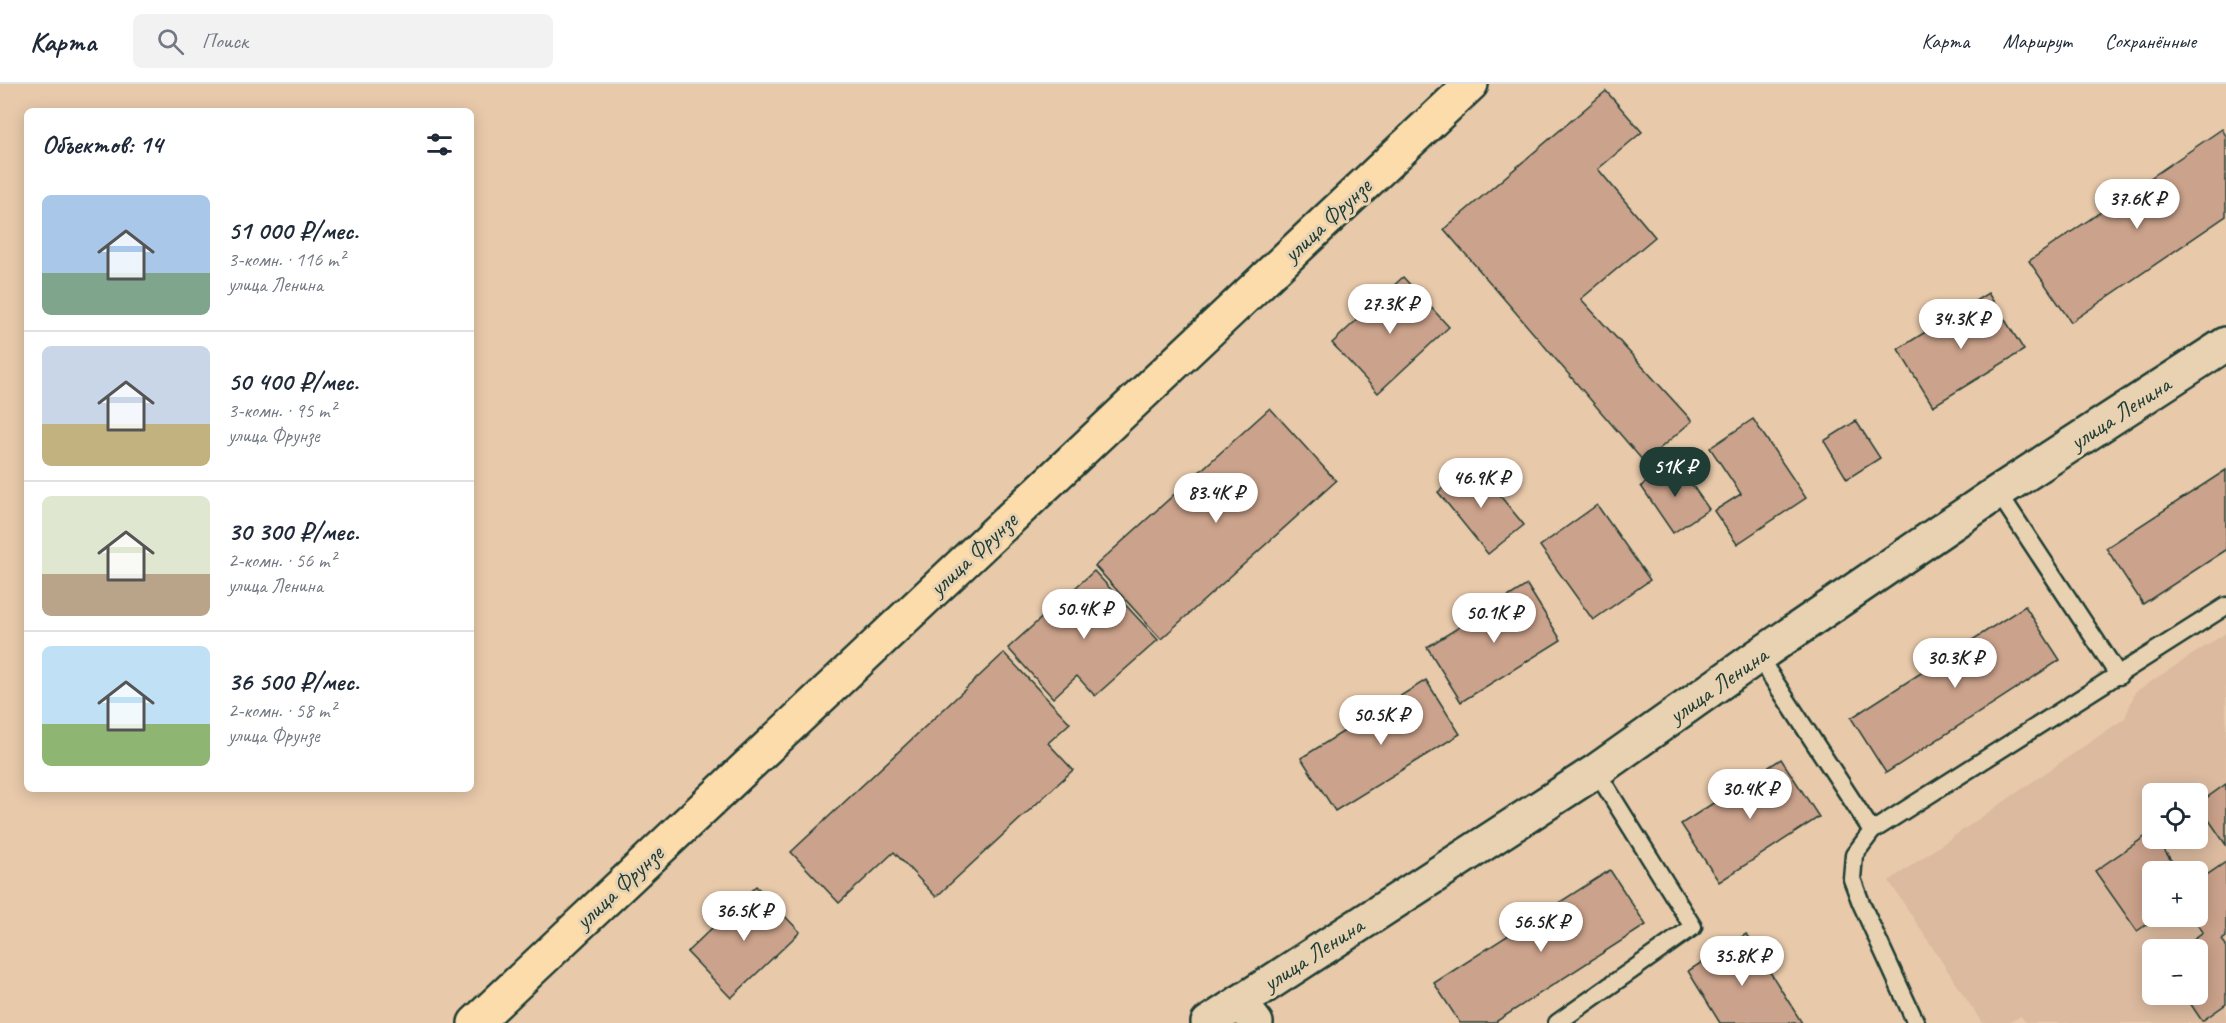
<!DOCTYPE html>
<html lang="ru">
<meta charset="utf-8">
<style>
body{margin:0;font-family:Caveat,sans-serif;background:#f2f2f3;color:#1f2937;height:100vh;display:flex;flex-direction:column;font-size:22px;white-space:nowrap}
*{box-sizing:border-box;margin:0}
p{font-size:20px;color:#747a83}
.icon{flex:none;width:33px;height:33px;fill:none;stroke:currentColor;stroke-width:2;stroke-linecap:round;stroke-linejoin:round}
.map{position:relative;flex:1;overflow:hidden}
.panel{position:absolute;left:24px;top:24px;width:450px;height:684px;display:flex;flex-direction:column;background:#fff;border-radius:9px;box-shadow:0 3px 15px #0003}
.panel>*{flex:none}
.tools{position:absolute;left:2142px;top:699px;display:grid;gap:12px}
.tools a{display:grid;place-items:center;width:66px;height:66px;border-radius:9px;background:#fff;box-shadow:0 3px 15px #0003;font-size:30px}
.price{position:absolute;translate:-50% -51px;padding:0 14px;border-radius:21px;background:#fff;color:#222;font-size:20px;line-height:39px;filter:drop-shadow(0 2px 3px #0008)}
.price::after{content:'';position:absolute;left:50%;top:36px;width:18px;height:14px;margin-left:-9px;background:inherit;clip-path:polygon(0 0,100% 0,50% 100%)}
.price.active{background:#1f3d34;color:#fff}
ul{padding:0;list-style:none}
li{display:flex;align-items:center;gap:18px;height:150px;padding:0 18px}
li+li{border-top:2px solid #e0e1e3}
li span{display:grid;place-items:center;flex:none;width:168px;height:120px;border-radius:9px;color:#555}
li>.icon{margin-inline-start:auto}
span .icon{width:72px;height:72px;fill:#fffc;stroke-width:1}
li b{font-size:26px}
h2{display:flex;justify-content:space-between;align-items:center;height:72px;padding:0 18px;font-size:26px}
header{display:flex;align-items:center;gap:36px;box-sizing:border-box;height:84px;padding:0 30px;background:#fff;border-bottom:2px solid #e0e1e3}
header strong{font-size:28px}
nav{display:flex;gap:33px;margin-inline-start:auto;font-size:21px}
.search{width:420px;height:54px;background:#f2f2f3;display:flex;align-items:center;gap:15px;box-sizing:border-box;padding:0 21px;border-radius:9px;color:#747a83;font-size:22px}
.map>svg:first-child{display:block}
.built{fill:#dbba9f;fill-rule:evenodd}
.building{fill:#cba28b;stroke:#1f3d34;stroke-width:1.5}
.lines{fill:none;stroke-linecap:round;stroke-linejoin:round}
.service-casing{stroke:#1f3d34;stroke-width:21}
.minor-casing{stroke:#1f3d34;stroke-width:38}
.tertiary-casing{stroke:#1f3d34;stroke-width:38}
.primary-casing{stroke:#1f3d34;stroke-width:38}
.service{stroke:#e8d2b1;stroke-width:16}
.minor{stroke:#e8d2b1;stroke-width:33}
.tertiary{stroke:#e8d2b1;stroke-width:33}
.primary{stroke:#fddcac;stroke-width:33}
.labels{text-anchor:middle;stroke-width:6;stroke-linejoin:round;paint-order:stroke}
.street-label{font-size:24px;fill:#1f3d34;stroke:#e8d2b1}
</style>
<header>
<strong>Карта</strong>
<div class="search"><svg class="icon" aria-label="search" viewBox="0 0 24 24"><circle cx="10" cy="10" r="6"/><path d="M15 15l6 6"/></svg>Поиск</div>
<nav><a>Карта</a><a>Маршрут</a><a>Сохранённые</a></nav>
</header>
<div class="map">
<svg width="2226" height="939" viewBox="0 0 2226 939">
<rect width="100%" height="100%" fill="#e8c9aa"/>
<filter id="ink" filterUnits="userSpaceOnUse"><feTurbulence type="fractalNoise" baseFrequency=".0167" numOctaves="2"/><feDisplacementMap in="SourceGraphic" scale="12" xChannelSelector="R" yChannelSelector="G"/><feConvolveMatrix kernelMatrix="1 2 1 2 8 2 1 2 1" color-interpolation-filters="sRGB"/></filter>
<g filter="url(#ink)">
<!-- built -->
<path class="built" d="M2226 549V939H2026L2021 932 2008 939H1982L1889 797 2125 634 2135 608ZM2152 710H2198V754H2152ZM2152 788H2198V832H2152ZM2152 866H2198V910H2152Z"/>
<!-- building -->
<g class="building">
<path d="M1606 7 1642 48 1598 85 1655 153 1581 215 1692 337 1644 378 1444 145Z"/>
<path d="M2222 45 2226 52V132L2071 238 2029 177Z"/>
<path d="M1403 193 1449 243 1378 309 1332 259Z"/>
<path d="M1988 209 2024 266 1933 322 1898 265Z"/>
<path d="M1270 324 1336 397 1161 555 1095 482Z"/>
<path d="M1753 335 1806 414 1737 460 1714 427 1741 410 1710 364Z"/>
<path d="M1856 337 1880 374 1847 395 1824 357Z"/>
<path d="M1676 378 1709 425 1673 449 1641 402Z"/>
<path d="M1474 380 1524 441 1488 470 1438 408Z"/>
<path d="M2226 386V466L2143 520 2106 464Z"/>
<path d="M1597 421 1650 496 1593 536 1540 462Z"/>
<path d="M1094 487 1158 556 1095 612 1077 592 1053 614 1008 564Z"/>
<path d="M1527 501 1561 556 1461 618 1427 563Z"/>
<path d="M2025 522 2060 576 1886 689 1851 634Z"/>
<path d="M1004 569 1070 639 1048 659 1073 686 936 813 894 768 839 819 791 768Z"/>
<path d="M1426 596 1460 650 1335 727 1301 674Z"/>
<path d="M1781 675 1819 733 1719 798 1681 740Z"/>
<path d="M2226 700V761L2198 720Z"/>
<path d="M2152 748V754H2156L2179 788H2152V832H2159L2137 847 2095 787Z"/>
<path d="M2226 778V853L2222 856 2226 861V920L2202 937 2184 910H2198V866H2178L2203 848 2192 832H2198V797Z"/>
<path d="M1610 786 1646 841 1494 939H1460L1434 899Z"/>
<path d="M756 802 800 848 731 914 687 868Z"/>
<path d="M1746 850 1802 939H1720L1688 887Z"/>
</g>
<g class="lines">
<defs>
<g id="service">
<path d="M1998 408 2119 592"/>
<path d="M1758 572 1872 747 2226 522"/>
<path d="M1872 747 1854 771 1852 795 1861 819 1916 939"/>
<path d="M1557 939 1693 843 1596 687"/>
</g>
<path id="minor" d="M1240 918 1256 939"/>
<path id="tertiary" d="M1208 939 1596 687 1758 572 1998 408 2226 260"/>
<path id="primary" d="M475 939 1471 0"/>
</defs>
<!-- service casing -->
<use href="#service" class="service-casing"/>
<!-- minor casing -->
<use href="#minor" class="minor-casing"/>
<!-- tertiary casing -->
<use href="#tertiary" class="tertiary-casing"/>
<!-- primary casing -->
<use href="#primary" class="primary-casing"/>
<!-- service -->
<use href="#service" class="service"/>
<!-- minor -->
<use href="#minor" class="minor"/>
<!-- tertiary -->
<use href="#tertiary" class="tertiary"/>
<!-- primary -->
<use href="#primary" class="primary"/>
</g>
</g>
<g class="labels">
<!-- street labels -->
<g class="street-label">
<text transform="translate(1327 136) rotate(-43)" y="8">улица Фрунзе</text>
<text transform="translate(2120 329) rotate(-33)" y="8">улица Ленина</text>
<text transform="translate(973 470) rotate(-43)" y="8">улица Фрунзе</text>
<text transform="translate(1718 601) rotate(-35)" y="8">улица Ленина</text>
<text transform="translate(619 803) rotate(-43)" y="8">улица Фрунзе</text>
<text transform="translate(1313 870) rotate(-33)" y="8">улица Ленина</text>
</g>
</g>
</svg>
<div class="tools">
<a><svg class="icon" aria-label="locate" viewBox="0 0 24 24"><circle cx="12" cy="12" r="6"/><path d="M12 2v4M12 18v4M2 12h4M18 12h4"/></svg></a>
<a>+</a>
<a>−</a>
</div>
<b class="price" style="left:2137px;top:146px">37.6K ₽</b>
<b class="price" style="left:1390px;top:251px">27.3K ₽</b>
<b class="price" style="left:1961px;top:266px">34.3K ₽</b>
<b class="price active" style="left:1675px;top:414px">51K ₽</b>
<b class="price" style="left:1481px;top:425px">46.9K ₽</b>
<b class="price" style="left:1216px;top:440px">83.4K ₽</b>
<b class="price" style="left:1084px;top:556px">50.4K ₽</b>
<b class="price" style="left:1494px;top:560px">50.1K ₽</b>
<b class="price" style="left:1955px;top:605px">30.3K ₽</b>
<b class="price" style="left:1381px;top:662px">50.5K ₽</b>
<b class="price" style="left:1750px;top:736px">30.4K ₽</b>
<b class="price" style="left:744px;top:858px">36.5K ₽</b>
<b class="price" style="left:1541px;top:869px">56.5K ₽</b>
<b class="price" style="left:1742px;top:903px">35.8K ₽</b>
<section class="panel">
<h2>Объектов: 14<svg class="icon" aria-label="filters" viewBox="0 0 24 24"><path d="M4 7h16M4 17h16"/><circle cx="9" cy="7" r="2"/><circle cx="15" cy="17" r="2"/></svg></h2>
<ul>
<li><span style="background:linear-gradient(#a9c7e8 65%,#7fa58c 0)"><svg class="icon" aria-label="home" viewBox="0 0 24 24"><path d="M3 11l9-7 9 7M6 9v11h12V9"/></svg></span><div><b>51 000 ₽/мес.</b><p>3-комн. · 116 m²</p><p>улица Ленина</p></div></li>
<li><span style="background:linear-gradient(#c9d6e8 65%,#c2b280 0)"><svg class="icon" aria-label="home" viewBox="0 0 24 24"><path d="M3 11l9-7 9 7M6 9v11h12V9"/></svg></span><div><b>50 400 ₽/мес.</b><p>3-комн. · 95 m²</p><p>улица Фрунзе</p></div></li>
<li><span style="background:linear-gradient(#dfe7d0 65%,#b9a48a 0)"><svg class="icon" aria-label="home" viewBox="0 0 24 24"><path d="M3 11l9-7 9 7M6 9v11h12V9"/></svg></span><div><b>30 300 ₽/мес.</b><p>2-комн. · 56 m²</p><p>улица Ленина</p></div></li>
<li><span style="background:linear-gradient(#bfe0f5 65%,#8fb573 0)"><svg class="icon" aria-label="home" viewBox="0 0 24 24"><path d="M3 11l9-7 9 7M6 9v11h12V9"/></svg></span><div><b>36 500 ₽/мес.</b><p>2-комн. · 58 m²</p><p>улица Фрунзе</p></div></li>
</ul>
</section>
</div>
